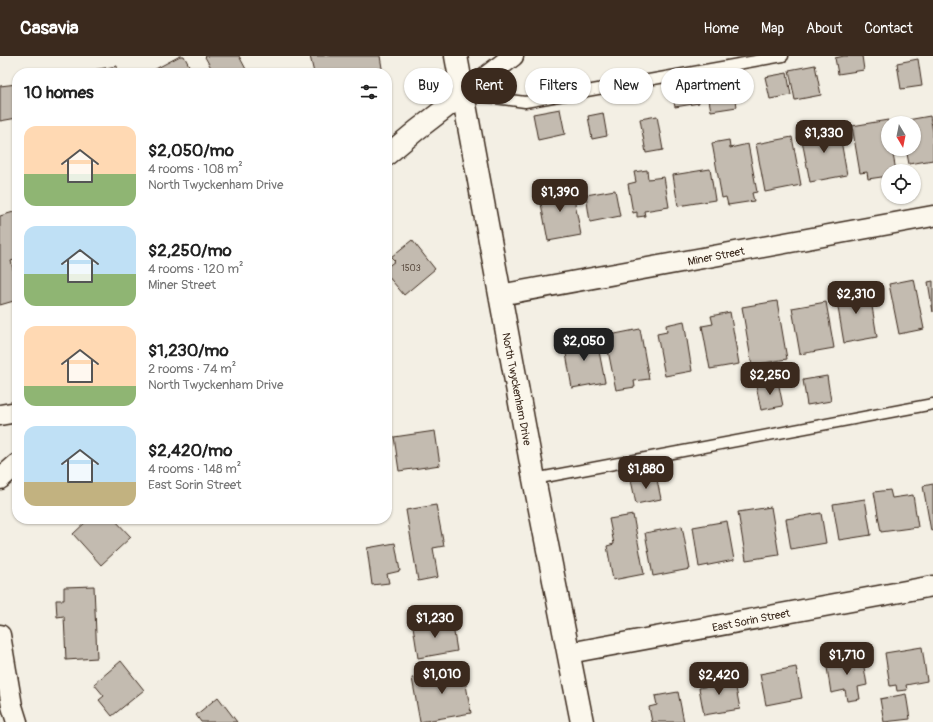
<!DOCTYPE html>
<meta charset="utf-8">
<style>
body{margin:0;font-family:Pangolin,sans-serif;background:#f6f6f6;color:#222;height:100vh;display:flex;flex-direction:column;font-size:15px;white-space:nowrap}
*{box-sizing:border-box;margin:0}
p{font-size:13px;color:#767676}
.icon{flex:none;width:22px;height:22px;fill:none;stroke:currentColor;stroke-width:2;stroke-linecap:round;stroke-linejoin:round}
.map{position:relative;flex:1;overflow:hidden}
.side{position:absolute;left:12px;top:12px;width:380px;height:456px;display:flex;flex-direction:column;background:#fff;border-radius:16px;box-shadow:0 1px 3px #0004}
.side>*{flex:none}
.hud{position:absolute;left:404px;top:12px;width:380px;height:36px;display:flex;gap:8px}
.needle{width:26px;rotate:170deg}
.controls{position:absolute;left:881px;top:60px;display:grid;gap:8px}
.controls a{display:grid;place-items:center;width:40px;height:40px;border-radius:50%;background:#fff;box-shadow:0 1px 3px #0004;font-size:20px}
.price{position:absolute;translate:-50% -34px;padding:0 9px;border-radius:8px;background:#3b2a1e;color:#fff;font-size:13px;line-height:26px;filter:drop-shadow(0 1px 2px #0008)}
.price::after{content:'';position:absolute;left:50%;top:24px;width:12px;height:9px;margin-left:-6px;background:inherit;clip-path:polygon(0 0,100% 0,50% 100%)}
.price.selected{background:#222;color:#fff}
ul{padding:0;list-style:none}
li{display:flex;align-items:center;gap:12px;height:100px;padding:0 12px}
li span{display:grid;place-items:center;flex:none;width:112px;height:80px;border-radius:12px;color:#555}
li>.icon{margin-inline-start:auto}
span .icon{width:48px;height:48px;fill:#fffc;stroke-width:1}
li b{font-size:17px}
h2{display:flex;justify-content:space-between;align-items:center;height:48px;padding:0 12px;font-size:17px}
.pill{padding:0 14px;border-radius:18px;background:#fff;box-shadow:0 1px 3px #0004;font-size:14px;line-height:36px}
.pill.selected{background:#3b2a1e;color:#fff}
header{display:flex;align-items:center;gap:24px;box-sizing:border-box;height:56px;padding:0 20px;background:#3b2a1e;color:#fff}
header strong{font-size:19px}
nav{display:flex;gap:22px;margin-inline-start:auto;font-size:14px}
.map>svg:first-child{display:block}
.building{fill:#c3bbb0;stroke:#3b2a1e}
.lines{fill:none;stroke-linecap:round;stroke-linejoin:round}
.service-casing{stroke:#3b2a1e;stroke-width:13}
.minor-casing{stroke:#3b2a1e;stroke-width:23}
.tertiary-casing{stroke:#3b2a1e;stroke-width:25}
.service{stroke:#fbf7ec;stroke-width:10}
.minor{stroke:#fbf7ec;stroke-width:20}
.tertiary{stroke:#fbf7ec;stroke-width:22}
.labels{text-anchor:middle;stroke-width:3.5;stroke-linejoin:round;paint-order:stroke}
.number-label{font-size:9px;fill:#5d4e42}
.street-label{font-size:11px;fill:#3b2a1e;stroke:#fbf7ec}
</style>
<header>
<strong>Casavia</strong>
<nav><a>Home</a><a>Map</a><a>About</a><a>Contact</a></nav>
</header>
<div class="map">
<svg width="933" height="666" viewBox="0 0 933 666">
<rect width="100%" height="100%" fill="#f3efe4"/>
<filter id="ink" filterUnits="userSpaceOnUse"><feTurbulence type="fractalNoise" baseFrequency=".025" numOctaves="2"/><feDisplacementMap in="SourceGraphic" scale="8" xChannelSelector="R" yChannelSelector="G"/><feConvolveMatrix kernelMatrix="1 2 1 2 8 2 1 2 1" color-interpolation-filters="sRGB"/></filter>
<g filter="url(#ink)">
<!-- building -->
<g class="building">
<path d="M180 0H184L193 17H148Z"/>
<path d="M206 0H239L248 17H214L205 1Z"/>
<path d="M310 0H380L382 12 359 17H314Z"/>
<path d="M844 0H862L864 14 838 18 835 2Z"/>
<path d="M918 3 922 30 901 33 897 7Z"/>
<path d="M815 9 821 39 795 44 789 14Z"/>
<path d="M117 10 118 17 80 16Z"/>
<path d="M787 17 791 39 770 43 765 21Z"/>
<path d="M733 23 737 51 711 55 706 28Z"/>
<path d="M695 27 699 47 675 51 671 31Z"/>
<path d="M17 28V62L0 65V30Z"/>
<path d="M560 53 565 78 538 84 533 58Z"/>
<path d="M603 57 607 80 592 83 588 60Z"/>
<path d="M657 60 663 94 646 97 640 63Z"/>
<path d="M930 60 933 76V104L909 108 906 93H914V67H902V65Z"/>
<path d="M888 64V93H892L896 115H888V120L868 123 867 116 860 117 852 70Z"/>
<path d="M824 69 825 76 839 73 847 119 810 126 801 79 810 78 809 72Z"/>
<path d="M792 81 801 129 765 136 756 88Z"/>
<path d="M729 84 730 92 748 88 757 136 752 137 754 145 728 149 726 141 722 142 712 87Z"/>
<path d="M710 113 715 144 678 150 673 119Z"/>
<path d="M647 114 648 123 664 121 669 151 644 155 645 160 637 161V156L633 157 628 128 636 126 634 116Z"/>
<path d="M565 128 567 138 573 137 581 179 548 185 540 142 545 141 543 131Z"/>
<path d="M615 134 620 160 590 166 586 139Z"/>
<path d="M17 155V203L11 205 17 228V244L0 249V160Z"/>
<path d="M412 184 435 213 404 239 387 219V211L395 205 391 201Z"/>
<path d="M914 223 924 273 899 278 889 228Z"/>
<path d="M933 225V256L928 226Z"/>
<path d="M856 231 857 240 870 238 877 281 844 287 835 234Z"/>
<path d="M777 245 787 303 752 309 742 251Z"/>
<path d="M826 246 834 292 800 298 792 252Z"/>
<path d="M730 256 739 308 710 313 702 270 713 268 711 260Z"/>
<path d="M684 265 692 315 665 320 657 278 667 276 666 269Z"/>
<path d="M640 273 649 323 634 325 635 331 616 334 605 280Z"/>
<path d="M596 280 605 326 572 332 564 286Z"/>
<path d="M827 320 831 345 807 349 803 324Z"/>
<path d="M778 325 783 350 761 354 756 329Z"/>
<path d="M435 375 440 409 399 415 394 381Z"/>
<path d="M656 419 661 443 636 448 631 424Z"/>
<path d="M933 428V474L931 475 923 430Z"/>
<path d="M890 434 892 442 913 439 918 471 881 476 874 436Z"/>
<path d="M865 443 871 479 839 484 833 448Z"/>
<path d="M436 449 444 490 433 492 438 521 418 525 406 454Z"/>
<path d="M771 451 779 499 746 504 738 456Z"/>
<path d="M821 457 826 487 791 493 786 463Z"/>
<path d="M633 459 644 518 613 524 607 490 614 488 609 463Z"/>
<path d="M89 463H114L131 481 101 509 73 478Z"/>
<path d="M727 465 734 504 699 511 693 471Z"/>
<path d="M682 470 690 513 653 520 645 477Z"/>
<path d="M395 487 400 515 387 518 389 527 372 529 367 492Z"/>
<path d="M94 530 97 602 66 604 64 560 57 561 56 544H64V531Z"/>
<path d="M452 564 457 595 418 602 413 570Z"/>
<path d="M922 591 927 625 906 629 907 634 897 635 896 629 890 630 885 597Z"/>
<path d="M862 599 867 629 858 631 860 643 847 645 845 634 831 637 826 605Z"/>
<path d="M121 605 144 634 112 660 99 644 104 640 94 628Z"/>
<path d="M796 611 802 642 766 649 760 618Z"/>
<path d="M463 612 471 657 420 666 412 622Z"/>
<path d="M722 619 724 629 735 627 740 653 704 659 699 632 709 630 707 621Z"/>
<path d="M678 636 684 666H652L649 651 657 649 655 640Z"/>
<path d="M906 638 910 663 884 666 880 643Z"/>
<path d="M218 641 237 666H201L196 659Z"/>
</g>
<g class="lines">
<defs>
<g id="service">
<path d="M466 38 525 46 783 0"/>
<path d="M534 423 933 348"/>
</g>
<g id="minor">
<path d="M387 99 417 74 513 0"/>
<path d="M500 239 933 160"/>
<path d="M0 359 17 356"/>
<path d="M0 423 17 408"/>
<path d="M0 579 12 650 17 666"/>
<path d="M569 597 933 530"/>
</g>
<path id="tertiary" d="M456 0 534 423 582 666"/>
</defs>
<!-- service casing -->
<use href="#service" class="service-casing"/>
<!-- minor casing -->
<use href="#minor" class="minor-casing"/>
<!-- tertiary casing -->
<use href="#tertiary" class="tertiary-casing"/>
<!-- service -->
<use href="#service" class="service"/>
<!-- minor -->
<use href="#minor" class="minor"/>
<!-- tertiary -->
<use href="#tertiary" class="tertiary"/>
</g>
</g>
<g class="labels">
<!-- number labels -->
<g class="number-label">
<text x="411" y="215">1503</text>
</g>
<!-- street labels -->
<g class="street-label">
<text transform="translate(716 200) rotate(-11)" y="4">Miner Street</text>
<text transform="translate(517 333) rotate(79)" y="4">North Twyckenham Drive</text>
<text transform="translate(751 564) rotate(-11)" y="4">East Sorin Street</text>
</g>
</g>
</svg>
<div class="controls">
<a><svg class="needle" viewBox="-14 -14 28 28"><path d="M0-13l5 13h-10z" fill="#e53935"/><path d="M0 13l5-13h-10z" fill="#767676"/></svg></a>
<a><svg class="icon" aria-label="locate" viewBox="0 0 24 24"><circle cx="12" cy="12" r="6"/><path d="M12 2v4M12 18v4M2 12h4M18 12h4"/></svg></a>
</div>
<b class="price" style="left:824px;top:98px">$1,330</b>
<b class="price" style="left:560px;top:157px">$1,390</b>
<b class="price" style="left:856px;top:259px">$2,310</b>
<b class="price selected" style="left:584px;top:306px">$2,050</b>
<b class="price" style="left:770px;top:340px">$2,250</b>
<b class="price" style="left:646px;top:434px">$1,880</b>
<b class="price" style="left:435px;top:583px">$1,230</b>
<b class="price" style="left:847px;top:620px">$1,710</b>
<b class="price" style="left:442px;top:639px">$1,010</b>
<b class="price" style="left:719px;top:640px">$2,420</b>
<div class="hud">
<a class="pill">Buy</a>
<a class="pill selected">Rent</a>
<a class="pill">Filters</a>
<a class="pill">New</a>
<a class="pill">Apartment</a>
</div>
<section class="side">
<h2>10 homes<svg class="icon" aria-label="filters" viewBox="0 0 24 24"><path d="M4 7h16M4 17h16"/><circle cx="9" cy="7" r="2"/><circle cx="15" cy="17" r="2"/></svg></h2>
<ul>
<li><span style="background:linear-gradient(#ffd9b3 60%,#8fb573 0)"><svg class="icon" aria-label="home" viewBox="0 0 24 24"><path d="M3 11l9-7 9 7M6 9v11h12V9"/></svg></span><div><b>$2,050/mo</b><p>4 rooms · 108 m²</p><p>North Twyckenham Drive</p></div></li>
<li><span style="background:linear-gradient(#bfe0f5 60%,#8fb573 0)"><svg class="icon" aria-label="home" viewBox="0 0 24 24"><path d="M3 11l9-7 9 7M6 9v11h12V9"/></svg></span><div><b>$2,250/mo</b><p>4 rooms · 120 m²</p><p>Miner Street</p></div></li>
<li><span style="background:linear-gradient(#ffd9b3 75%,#8fb573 0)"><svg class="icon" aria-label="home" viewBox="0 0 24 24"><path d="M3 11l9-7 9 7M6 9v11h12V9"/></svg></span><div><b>$1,230/mo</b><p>2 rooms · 74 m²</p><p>North Twyckenham Drive</p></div></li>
<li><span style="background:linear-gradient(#bfe0f5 70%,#c2b280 0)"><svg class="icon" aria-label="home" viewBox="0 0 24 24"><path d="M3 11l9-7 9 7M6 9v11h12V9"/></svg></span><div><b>$2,420/mo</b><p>4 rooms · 148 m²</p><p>East Sorin Street</p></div></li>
</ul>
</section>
</div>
